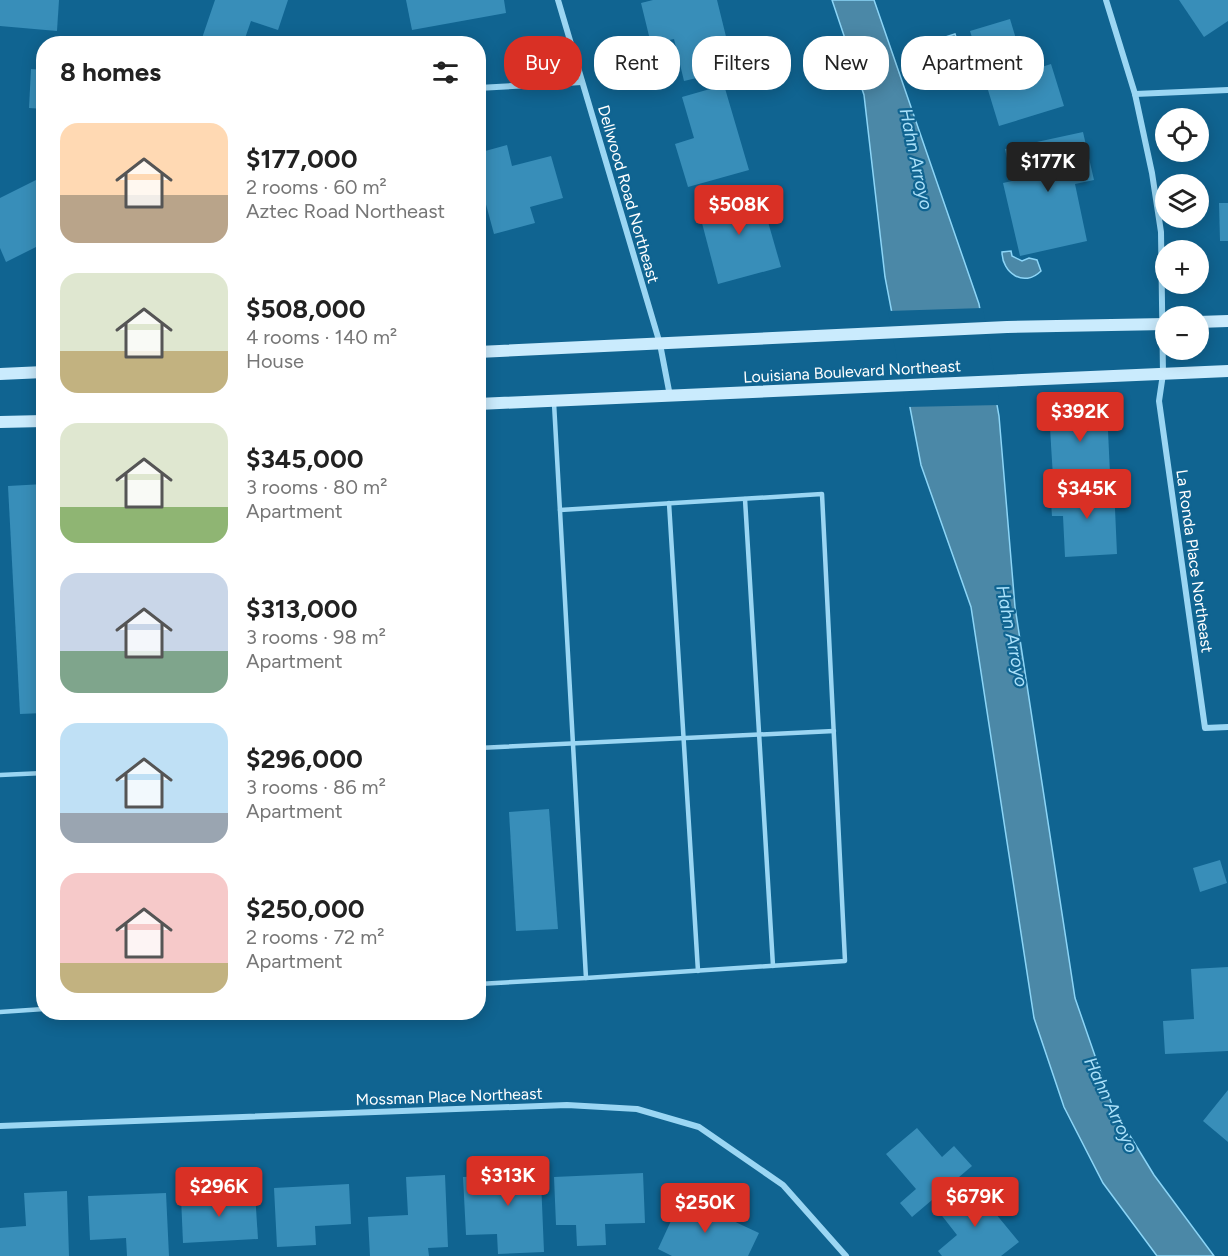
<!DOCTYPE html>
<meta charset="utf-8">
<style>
body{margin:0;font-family:Figtree,sans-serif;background:#f2f2f2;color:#222;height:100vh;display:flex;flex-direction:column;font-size:22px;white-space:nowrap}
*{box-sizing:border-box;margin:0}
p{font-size:20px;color:#767676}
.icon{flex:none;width:33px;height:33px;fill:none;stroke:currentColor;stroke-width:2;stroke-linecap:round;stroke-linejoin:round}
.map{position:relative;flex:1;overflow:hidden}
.sheet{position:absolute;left:36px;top:36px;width:450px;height:984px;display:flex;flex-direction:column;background:#fff;border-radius:24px;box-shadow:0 3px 15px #0003}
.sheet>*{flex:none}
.banner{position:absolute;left:504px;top:36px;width:570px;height:54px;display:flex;gap:12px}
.fabs{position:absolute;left:1155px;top:108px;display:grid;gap:12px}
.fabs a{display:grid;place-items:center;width:54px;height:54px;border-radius:50%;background:#fff;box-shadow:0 3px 15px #0003;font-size:30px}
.price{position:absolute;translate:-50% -51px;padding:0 14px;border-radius:6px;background:#d93025;color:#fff;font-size:20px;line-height:39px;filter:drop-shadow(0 2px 3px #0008)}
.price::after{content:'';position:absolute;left:50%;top:36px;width:18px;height:14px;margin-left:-9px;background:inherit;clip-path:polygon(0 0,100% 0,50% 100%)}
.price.active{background:#222;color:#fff}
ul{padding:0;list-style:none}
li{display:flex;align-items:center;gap:18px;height:150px;padding:0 24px}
li span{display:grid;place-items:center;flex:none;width:168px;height:120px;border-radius:18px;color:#555}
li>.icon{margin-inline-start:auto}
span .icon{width:72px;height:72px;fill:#fffc;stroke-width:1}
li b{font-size:26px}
h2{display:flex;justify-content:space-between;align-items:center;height:72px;padding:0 24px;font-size:26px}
.pill{padding:0 21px;border-radius:24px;background:#fff;box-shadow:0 3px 15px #0003;font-size:21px;line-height:54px}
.pill.active{background:#d93025;color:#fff}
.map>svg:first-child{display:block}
.water{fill:#4b88a7;stroke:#8cd5f7;stroke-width:1.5}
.pier{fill:#106491}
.building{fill:#388eb9}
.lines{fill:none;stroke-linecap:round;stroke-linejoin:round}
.lane{stroke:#9bd6f3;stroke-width:4.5}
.street{stroke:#9bd6f3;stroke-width:6}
.secondary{stroke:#caebfd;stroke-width:12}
.labels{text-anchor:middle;stroke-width:4.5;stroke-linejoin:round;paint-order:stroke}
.street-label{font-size:16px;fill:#fff;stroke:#106491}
.water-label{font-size:18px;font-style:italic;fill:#abe1fa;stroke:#106491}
</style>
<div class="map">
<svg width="1228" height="1256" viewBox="0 0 1228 1256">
<rect width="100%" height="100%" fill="#106491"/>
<!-- water -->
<g class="water">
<path d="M832 0H874L979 304 999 416 1015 607 1075 998 1113 1108 1154 1175 1214 1256H1157L1103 1183 1064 1107 1034 1018 971 607 921 465 885 277 864 95Z"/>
<path d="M955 34 967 72 947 78 936 40Z"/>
<path d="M1011 251 1012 256 1022 261 1029 258 1037 260 1041 271C1024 288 1002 273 1002 252Z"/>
</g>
<!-- pier -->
<path class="pier" d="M983 308 1000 405 906 407 888 311Z"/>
<!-- building -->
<g class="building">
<path d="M0 0H59L57 31 0 26Z"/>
<path d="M215 0H288L278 30 251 21 243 44H200Z"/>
<path d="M406 0H504L506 13 412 30Z"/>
<path d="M653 0H717L734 69 684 81 674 39 651 44 641 3Z"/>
<path d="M1179 0H1228V21L1204 37Z"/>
<path d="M1010 19 1026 72 1051 64 1064 106 999 126 970 31Z"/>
<path d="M31 69 44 70V109L29 108Z"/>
<path d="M724 85 749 170 688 187 675 144 694 138 682 97Z"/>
<path d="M1083 132 1094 180 1075 184 1087 241 1020 256 1003 183 1012 181 1005 149Z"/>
<path d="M507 145 512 166 551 156 563 198 530 207 535 223 494 234 478 175V153Z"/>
<path d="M44 176V243L6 262 0 248V198Z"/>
<path d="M758 187 781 267 718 284 697 204Z"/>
<path d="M1219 203H1228V241H1220Z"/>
<path d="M1107 409 1110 474 1053 477 1049 412Z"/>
<path d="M44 484V713L20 714 8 486Z"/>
<path d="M1114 486 1117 554 1065 557 1063 516H1052L1050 489Z"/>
<path d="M549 809 558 929 516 931 509 812Z"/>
<path d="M1220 860 1227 883 1200 892 1193 868Z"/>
<path d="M1228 967V1051L1165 1054 1163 1021 1194 1019 1191 969Z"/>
<path d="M1228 1090V1142L1203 1121Z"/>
<path d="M917 1128 942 1157 954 1146 972 1166 912 1217 900 1203 916 1189 886 1154Z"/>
<path d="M540 1156 544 1252 498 1254 497 1234 466 1235 463 1177 512 1175 511 1157Z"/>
<path d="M643 1173 645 1223 605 1224 606 1245 577 1246 576 1225H556L554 1177Z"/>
<path d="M445 1175 448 1247 428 1248 429 1256H370L368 1217 408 1215 406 1177Z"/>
<path d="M349 1184 351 1224 315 1226 316 1245 277 1247 274 1188Z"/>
<path d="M972 1185 1019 1242 1001 1256H942L938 1251 957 1235 939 1212Z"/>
<path d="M67 1191 69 1256H0V1228L26 1226 24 1193Z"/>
<path d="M166 1193 169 1256H127L126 1238 90 1240 88 1196Z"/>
<path d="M255 1193 258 1239 183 1243 181 1197Z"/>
<path d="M682 1197 759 1233 748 1256H672L658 1249Z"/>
</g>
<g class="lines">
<!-- lane -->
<g class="lane">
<path d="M745 499 773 966"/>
<path d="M669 503 698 971"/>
<path d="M560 510 822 494 845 961 586 978"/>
<path d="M478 748 834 731"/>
<path d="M0 775 44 773"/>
<path d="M478 984 586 978 554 403"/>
<path d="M0 1012 44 1009"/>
</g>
<!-- street -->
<g class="street">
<path d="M558 0 660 344 670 396"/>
<path d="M1106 0 1135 94 1152 173 1161 232 1163 374 1159 401 1205 728 1228 727"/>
<path d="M478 88 582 82"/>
<path d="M1135 94 1228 90"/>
<path d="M0 1126 567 1105 637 1109 699 1127 783 1185 846 1256"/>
</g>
<!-- secondary -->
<g class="secondary">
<path d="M1198 322 1228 321"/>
<path d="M478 352 1007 327 1166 324"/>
<path d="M0 374 44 372"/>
<path d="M478 404 1228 371"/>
<path d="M0 422 44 421"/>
</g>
</g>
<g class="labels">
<!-- street labels -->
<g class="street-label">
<text transform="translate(629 194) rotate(74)" y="6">Dellwood Road Northeast</text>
<text transform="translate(852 371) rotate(-3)" y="6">Louisiana Boulevard Northeast</text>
<text transform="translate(1195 561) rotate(82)" y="6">La Ronda Place Northeast</text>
<text transform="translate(449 1096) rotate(-2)" y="6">Mossman Place Northeast</text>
</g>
<!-- water labels -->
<g class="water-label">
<text transform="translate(916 159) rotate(78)" y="6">Hahn Arroyo</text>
<text transform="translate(1012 636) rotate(79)" y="6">Hahn Arroyo</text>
<text transform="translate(1111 1105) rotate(65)" y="6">Hahn Arroyo</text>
</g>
</g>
</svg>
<div class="fabs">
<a><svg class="icon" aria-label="locate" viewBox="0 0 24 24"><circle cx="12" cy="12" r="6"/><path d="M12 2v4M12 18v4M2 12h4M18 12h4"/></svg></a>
<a><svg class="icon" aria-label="layers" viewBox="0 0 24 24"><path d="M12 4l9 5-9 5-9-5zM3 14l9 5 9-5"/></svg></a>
<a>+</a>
<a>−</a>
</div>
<b class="price active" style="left:1048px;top:193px">$177K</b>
<b class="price" style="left:739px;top:236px">$508K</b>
<b class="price" style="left:1080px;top:443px">$392K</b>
<b class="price" style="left:1087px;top:520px">$345K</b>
<b class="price" style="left:508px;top:1207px">$313K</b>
<b class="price" style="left:219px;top:1218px">$296K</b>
<b class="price" style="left:975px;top:1228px">$679K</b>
<b class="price" style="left:705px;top:1234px">$250K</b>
<div class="banner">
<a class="pill active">Buy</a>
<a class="pill">Rent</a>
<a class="pill">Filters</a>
<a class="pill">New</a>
<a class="pill">Apartment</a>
</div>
<section class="sheet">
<h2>8 homes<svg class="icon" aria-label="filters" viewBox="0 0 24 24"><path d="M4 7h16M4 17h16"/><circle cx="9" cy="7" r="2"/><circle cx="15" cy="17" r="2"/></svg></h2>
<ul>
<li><span style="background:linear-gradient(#ffd9b3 60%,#b9a48a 0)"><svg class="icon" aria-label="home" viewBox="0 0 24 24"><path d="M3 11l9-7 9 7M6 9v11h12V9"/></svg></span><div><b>$177,000</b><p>2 rooms · 60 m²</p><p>Aztec Road Northeast</p></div></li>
<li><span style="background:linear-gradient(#dfe7d0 65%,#c2b280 0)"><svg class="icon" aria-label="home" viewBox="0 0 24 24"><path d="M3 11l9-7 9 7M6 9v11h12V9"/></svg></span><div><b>$508,000</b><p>4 rooms · 140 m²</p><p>House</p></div></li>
<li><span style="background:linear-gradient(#dfe7d0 70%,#8fb573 0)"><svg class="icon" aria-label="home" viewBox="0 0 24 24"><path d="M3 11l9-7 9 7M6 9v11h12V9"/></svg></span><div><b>$345,000</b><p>3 rooms · 80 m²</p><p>Apartment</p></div></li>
<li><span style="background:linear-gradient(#c9d6e8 65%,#7fa58c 0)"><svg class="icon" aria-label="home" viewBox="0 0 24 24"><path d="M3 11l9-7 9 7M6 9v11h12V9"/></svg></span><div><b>$313,000</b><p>3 rooms · 98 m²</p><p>Apartment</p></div></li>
<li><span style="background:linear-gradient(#bfe0f5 75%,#9aa5b1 0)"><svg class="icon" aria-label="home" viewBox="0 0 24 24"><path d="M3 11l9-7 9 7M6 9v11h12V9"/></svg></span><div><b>$296,000</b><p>3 rooms · 86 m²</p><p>Apartment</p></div></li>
<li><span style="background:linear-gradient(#f6c9c9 75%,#c2b280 0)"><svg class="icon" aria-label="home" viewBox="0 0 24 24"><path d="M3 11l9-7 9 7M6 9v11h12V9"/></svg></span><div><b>$250,000</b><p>2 rooms · 72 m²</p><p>Apartment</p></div></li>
</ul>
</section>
</div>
